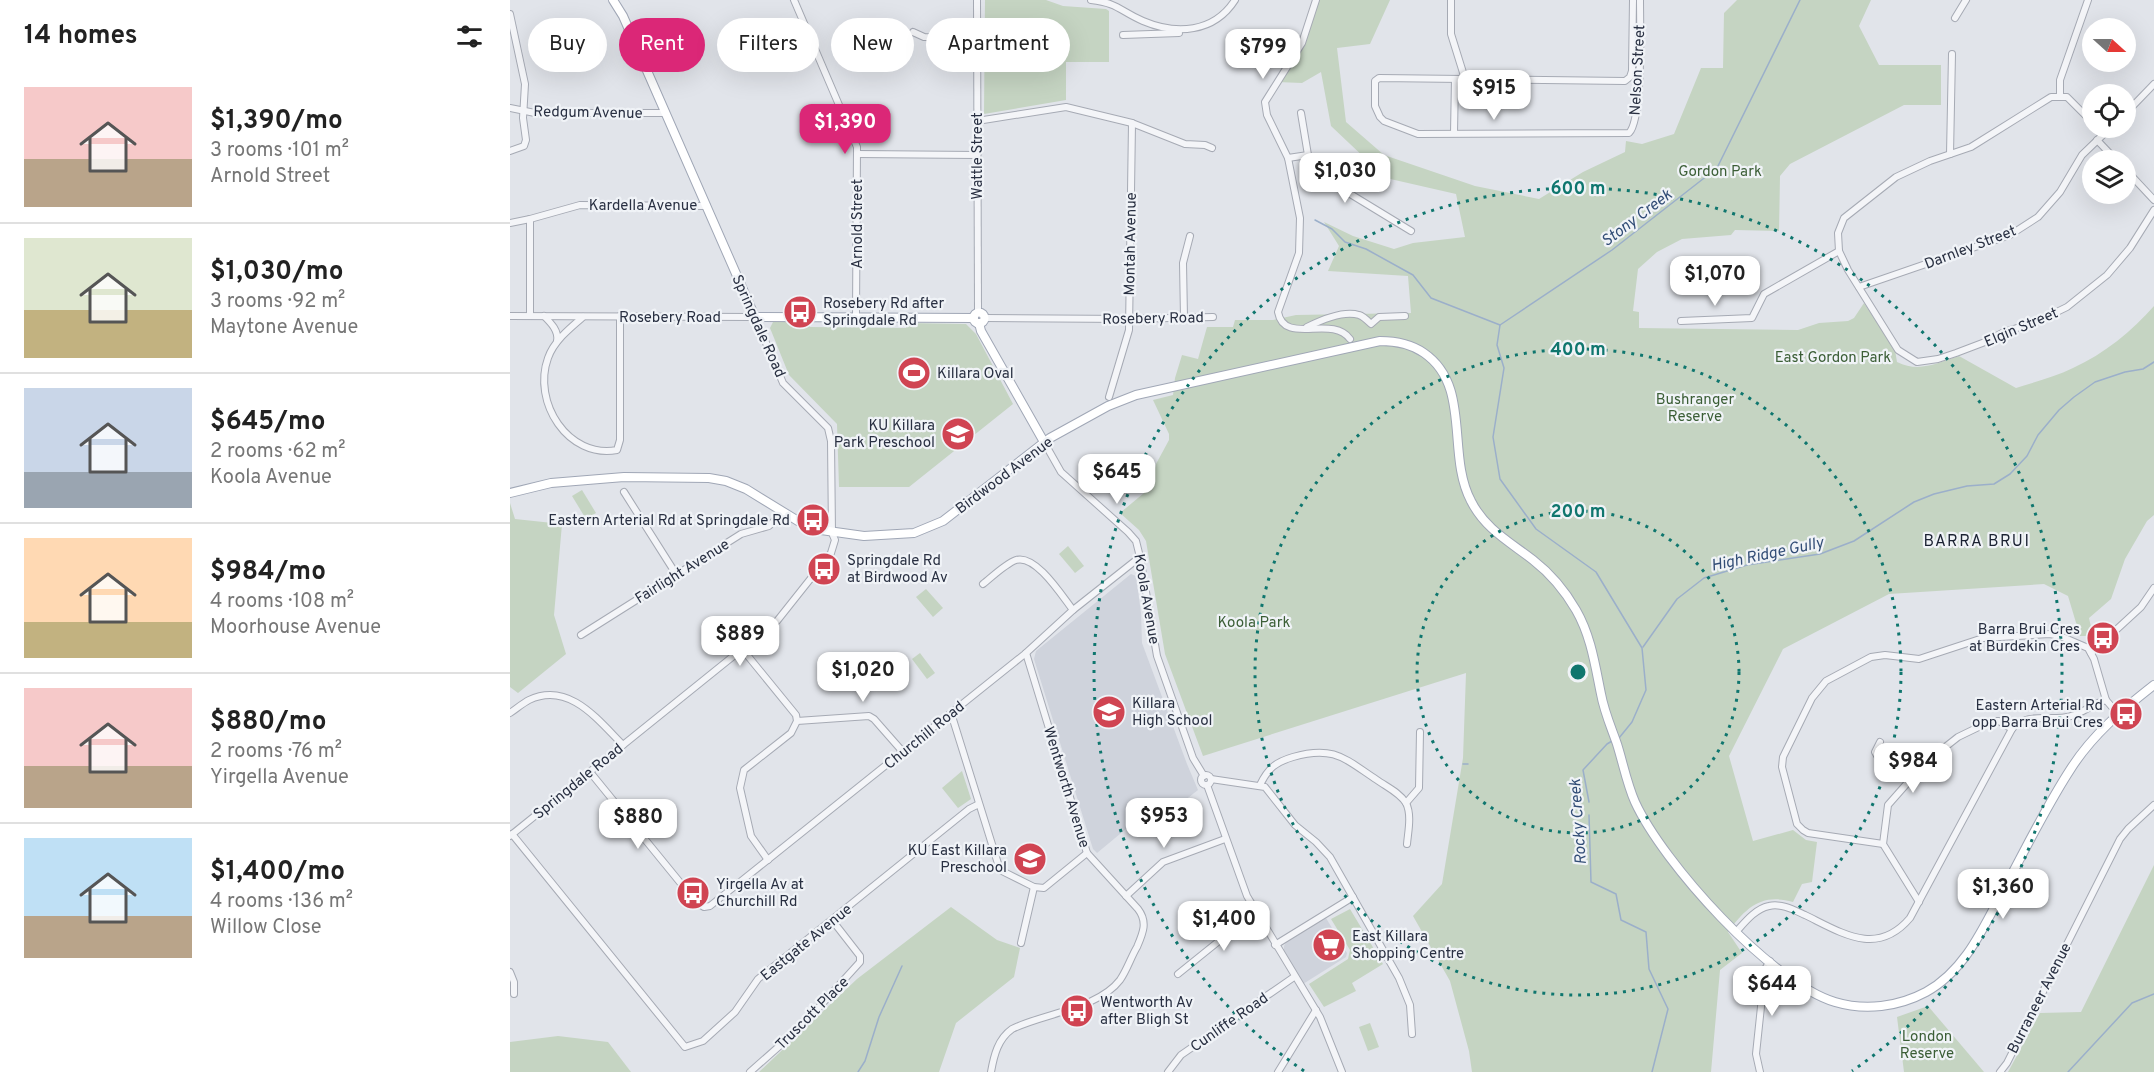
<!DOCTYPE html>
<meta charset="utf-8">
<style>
body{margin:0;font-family:Overpass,sans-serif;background:#f2f2f2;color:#222;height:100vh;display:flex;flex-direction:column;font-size:22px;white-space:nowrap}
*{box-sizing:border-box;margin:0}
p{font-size:20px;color:#767676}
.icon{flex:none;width:33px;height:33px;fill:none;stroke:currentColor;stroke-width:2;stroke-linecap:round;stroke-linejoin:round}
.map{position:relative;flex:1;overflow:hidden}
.side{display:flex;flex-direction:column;background:#fff;width:510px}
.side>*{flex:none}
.hud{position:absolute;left:18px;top:18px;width:570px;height:54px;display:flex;gap:12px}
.needle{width:39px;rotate:111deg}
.tools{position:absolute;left:1572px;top:18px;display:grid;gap:12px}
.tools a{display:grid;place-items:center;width:54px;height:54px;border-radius:50%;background:#fff;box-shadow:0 6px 24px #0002;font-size:30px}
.price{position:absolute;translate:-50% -51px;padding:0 14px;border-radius:12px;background:#fff;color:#222;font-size:20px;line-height:39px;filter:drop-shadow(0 2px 3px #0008)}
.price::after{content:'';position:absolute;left:50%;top:36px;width:18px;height:14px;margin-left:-9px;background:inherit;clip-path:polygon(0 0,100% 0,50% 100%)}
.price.active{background:#db2777;color:#fff}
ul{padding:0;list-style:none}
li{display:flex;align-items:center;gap:18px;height:150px;padding:0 24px}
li+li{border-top:2px solid #e0e0e0}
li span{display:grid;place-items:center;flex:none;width:168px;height:120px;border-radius:0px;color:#555}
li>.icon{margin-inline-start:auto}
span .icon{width:72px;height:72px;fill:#fffc;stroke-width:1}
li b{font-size:26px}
h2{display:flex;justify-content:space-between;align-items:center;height:72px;padding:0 24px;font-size:26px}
.chip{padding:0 21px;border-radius:27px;background:#fff;box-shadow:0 6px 24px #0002;font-size:21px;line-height:54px}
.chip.active{background:#db2777;color:#fff}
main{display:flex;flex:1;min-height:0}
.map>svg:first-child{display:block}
.built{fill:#cfd3dc}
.green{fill:#c5d4c2}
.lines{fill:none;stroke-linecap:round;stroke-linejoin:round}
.stream{stroke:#9bafca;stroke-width:1.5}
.minor-casing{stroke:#a6aab4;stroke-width:8}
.major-casing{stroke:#a0a7b6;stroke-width:10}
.minor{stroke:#f4f5f8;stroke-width:6}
.major{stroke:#fff;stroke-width:8}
.ring{fill:none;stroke:#0f766e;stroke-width:3;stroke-dasharray:3 6}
.labels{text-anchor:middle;stroke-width:4.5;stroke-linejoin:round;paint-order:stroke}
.street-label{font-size:15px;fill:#293042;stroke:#f0f3f7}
.park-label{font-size:15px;fill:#3b5e36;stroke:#f0f3f7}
.poi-label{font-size:15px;fill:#293042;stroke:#f0f3f7;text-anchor:start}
.water-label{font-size:16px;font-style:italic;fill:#324d76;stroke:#f0f3f7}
.neighbourhood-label{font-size:16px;letter-spacing:1.5px;fill:#1b2232;stroke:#f0f3f7}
.centre{fill:#0f766e;stroke:#f0f3f7;stroke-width:3}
.ring-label{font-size:18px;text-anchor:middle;font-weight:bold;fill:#0f766e;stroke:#f0f3f7;stroke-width:4.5;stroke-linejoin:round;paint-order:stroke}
</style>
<main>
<section class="side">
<h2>14 homes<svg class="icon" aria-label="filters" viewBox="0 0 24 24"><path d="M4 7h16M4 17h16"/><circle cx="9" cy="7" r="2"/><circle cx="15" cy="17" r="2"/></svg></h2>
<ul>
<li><span style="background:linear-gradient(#f6c9c9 60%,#b9a48a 0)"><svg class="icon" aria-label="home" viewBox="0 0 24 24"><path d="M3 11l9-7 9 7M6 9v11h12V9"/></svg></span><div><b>$1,390/mo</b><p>3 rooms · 101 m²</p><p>Arnold Street</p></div></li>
<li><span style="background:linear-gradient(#dfe7d0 60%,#c2b280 0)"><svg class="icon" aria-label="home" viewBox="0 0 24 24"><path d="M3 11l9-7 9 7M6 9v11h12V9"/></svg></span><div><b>$1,030/mo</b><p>3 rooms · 92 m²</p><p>Maytone Avenue</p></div></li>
<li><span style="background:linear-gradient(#c9d6e8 70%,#9aa5b1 0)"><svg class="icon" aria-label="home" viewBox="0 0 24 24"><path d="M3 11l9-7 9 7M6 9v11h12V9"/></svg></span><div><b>$645/mo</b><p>2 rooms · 62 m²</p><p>Koola Avenue</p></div></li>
<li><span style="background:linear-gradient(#ffd9b3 70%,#c2b280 0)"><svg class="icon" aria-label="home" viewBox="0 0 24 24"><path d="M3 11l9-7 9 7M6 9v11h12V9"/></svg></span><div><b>$984/mo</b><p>4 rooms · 108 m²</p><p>Moorhouse Avenue</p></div></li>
<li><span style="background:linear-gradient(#f6c9c9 65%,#b9a48a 0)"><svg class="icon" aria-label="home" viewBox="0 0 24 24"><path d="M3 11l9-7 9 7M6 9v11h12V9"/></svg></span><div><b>$880/mo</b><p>2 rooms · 76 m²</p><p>Yirgella Avenue</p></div></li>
<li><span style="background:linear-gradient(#bfe0f5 65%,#b9a48a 0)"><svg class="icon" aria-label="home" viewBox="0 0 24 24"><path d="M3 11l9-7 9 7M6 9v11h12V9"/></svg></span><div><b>$1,400/mo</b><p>4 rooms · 136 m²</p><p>Willow Close</p></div></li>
</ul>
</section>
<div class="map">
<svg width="1644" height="1072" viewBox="0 0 1644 1072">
<rect width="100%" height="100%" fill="#e1e4ea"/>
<!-- built -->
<g class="built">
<path d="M621 574 626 576 631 613 632 643 677 764 688 790 631 835 622 824 587 853 583 849 524 659 526 651Z"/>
<path d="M816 918 837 953 836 957 793 984 774 953V946L777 940Z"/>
</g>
<!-- green -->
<g class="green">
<path d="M475 0H536L553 6 596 9 599 11V62H556V100L474 114Z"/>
<path d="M809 0H880L860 44 827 48 836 122 874 155 965 186 1029 199 1073 172 1115 152 1116 141 1132 144 1164 134 1191 68H1213L1214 13 1227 0H1361L1349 26 1369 65H1431V105H1394L1280 164 1270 176 1269 231 1225 230 1221 235 1172 239 1147 252 1128 269 1123 311 1129 312V328L1288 330 1309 323 1338 321 1344 318 1354 303 1385 350 1387 362C1409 373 1427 363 1449 356L1506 388C1524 382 1545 377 1563 368 1594 354 1622 331 1644 306V515L1637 521 1615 559 1601 599 1579 618 1583 636H1570L1558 596 1534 584 1379 594 1273 649 1219 756 1243 841 1283 830 1296 840 1307 842 1302 882 1292 884 1283 902C1251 893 1236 908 1218 932L1232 953 1210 970 1201 1072H962L959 1051 940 981 903 916 932 884 953 758 956 673 693 756 655 654 636 541 629 530 610 513 640 488 646 464 659 440V434L643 400 663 395 665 378 672 355 688 359 697 327H723L725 320H763L786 315 901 313 898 276 818 271 829 246 814 222 843 236 884 249 903 243 955 237 946 194 876 178 821 126 811 72 792 83 767 82 792 50Z"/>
<path d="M263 322H300V327L396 328V323L456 324 466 334 503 404 399 487H329L327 424 279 375 260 328Z"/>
<path d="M72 490 86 513 76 519 62 496Z"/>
<path d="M0 503 5 519 52 524 44 615 56 654 8 693 0 687Z"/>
<path d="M558 546 574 566 565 573 549 554Z"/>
<path d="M416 589 433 608 423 617 406 597Z"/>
<path d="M410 653 425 673 417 679 402 659Z"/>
<path d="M452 771 461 799 448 808 432 788Z"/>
<path d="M1644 865V1072H1498L1530 1013 1571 1012Z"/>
<path d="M441 907 487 940 510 948 504 977 446 1023 429 1072H249L347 979Z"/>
<path d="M840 909 873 964 842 983 846 991 814 1007 799 984 838 959 840 950 821 919Z"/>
<path d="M1418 1006 1474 1072H1394L1387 1017Z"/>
<path d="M860 1023 869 1047 858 1051 849 1027Z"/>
<path d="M48 1036 98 1042 121 1072H0V1042Z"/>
</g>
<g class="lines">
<!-- stream -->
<g class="stream">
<path d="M805 220 822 229 835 242 856 249 903 275 921 298 990 325 987 345 994 368 983 437 990 479 1026 529 1086 572 1132 648 1136 690 1122 722 1109 738"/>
<path d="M990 325 1102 250 1207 168 1290 0"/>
<path d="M1133 647 1167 599 1194 578 1237 565 1310 554 1344 541 1404 502 1424 494 1457 486 1484 484 1500 474 1517 456 1528 435 1549 410 1564 397 1585 382 1615 372 1633 369 1644 362"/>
<path d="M953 764H958"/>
<path d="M1079 802 1073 770 1097 744 1102 741"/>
<path d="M1079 815 1081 882 1106 894 1111 920 1136 932 1139 969 1158 1009 1142 1072"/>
<path d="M348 1072 355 1061 369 1017 392 966"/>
<path d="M1558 1072 1622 1003 1644 994"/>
</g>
<defs>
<g id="minor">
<path d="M284 0 347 147 346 317"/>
<path d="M467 0 468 312"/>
<path d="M581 0C608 3 610 11 633 21 666 35 704 33 725 0"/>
<path d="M806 0 792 43 755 102 757 115 778 158 790 218 789 253 768 312C774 346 822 314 840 339"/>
<path d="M941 0V34L955 79"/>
<path d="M1123 0 1122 71 1120 77 1115 81 869 78 865 81V106L870 117 874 121 908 134 1119 133C1133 119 1130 24 1130 0"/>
<path d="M0 14 15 84 13 118 16 140 14 146 0 151"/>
<path d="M1445 18 1456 0"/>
<path d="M403 32 414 37 467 38"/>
<path d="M613 35 669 33"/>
<path d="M1550 96V80L1578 0"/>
<path d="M0 108 25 113H156"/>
<path d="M791 113 798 155"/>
<path d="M1616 113 1644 84"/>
<path d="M467 121 556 107 622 123 675 144 695 145 702 148"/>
<path d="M944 133 945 79"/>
<path d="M1587 140 1606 160"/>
<path d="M347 154 467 155"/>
<path d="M1440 154 1442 54"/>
<path d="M778 158 798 155 814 178 901 231"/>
<path d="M1616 170 1644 200"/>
<path d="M0 223 20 219 70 205 197 206"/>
<path d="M1329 251 1338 270 1388 350 1407 362 1428 359 1446 353 1475 342 1494 332 1526 322 1557 307 1597 275 1620 248 1644 210"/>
<path d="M1349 287 1500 235 1528 217 1550 192 1572 155 1600 128"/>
<path d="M0 316 245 317 273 383 318 428 321 441 322 533 325 540 321 553 267 621 0 836"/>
<path d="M20 316V219"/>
<path d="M34 316C41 323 49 331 47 341"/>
<path d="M73 317C60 328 44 341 38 358 22 402 58 459 107 450L110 440V316"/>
<path d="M475 318 619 319 703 317"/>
<path d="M674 318 673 263 680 236"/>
<path d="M1171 321 1242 318 1254 294 1329 251 1328 233 1334 218 1386 177 1420 161 1461 147 1541 97H1557L1582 122"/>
<path d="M797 327C811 320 833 310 849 315 853 316 858 321 861 324L869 317 895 316"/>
<path d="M599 397 619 330 622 123"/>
<path d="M534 442 551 472 618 532 626 541 630 557 647 656 683 758 694 776"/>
<path d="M114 492 166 574"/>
<path d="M473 584C482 577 495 564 506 560 526 554 552 596 563 610"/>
<path d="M71 635 231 534 259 526 273 512"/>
<path d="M233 650 286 715 287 721 281 733 234 770 230 788 241 836 258 860"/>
<path d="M1581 653 1631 607 1644 588"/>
<path d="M0 713C6 709 13 703 19 700 59 681 88 720 113 745"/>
<path d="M441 713 490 870 524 887 534 888 577 853"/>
<path d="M287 721 359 716 364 719 393 752"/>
<path d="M1370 742 1365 752 1369 759 1400 779"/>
<path d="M80 772 186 902 194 907 200 906 516 653 563 610 630 557"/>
<circle cx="696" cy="780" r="5"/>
<path d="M701 779 755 787 785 825 806 842 820 857 889 978 900 1005 902 1034"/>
<path d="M697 785 737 896 810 1017 832 1072"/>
<path d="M750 785C758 768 766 762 783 757 824 745 835 759 867 780 877 787 890 793 896 803 902 815 898 832 897 844"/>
<path d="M896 803 909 788 910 732"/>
<path d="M2 834 175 1047 193 1041 225 1012 248 979 459 809 469 804"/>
<path d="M1373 844 1298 833 1293 830 1287 824 1272 767 1273 757 1302 698 1316 681 1361 657 1375 655 1409 659 1473 638 1540 634 1550 636 1578 648 1584 659 1596 700 1607 713"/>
<path d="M616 896 653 862 715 839"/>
<path d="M1409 902 1373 844 1378 805 1415 763 1448 737 1481 721H1489L1502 729"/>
<path d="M1226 932C1235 922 1245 909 1259 906 1271 903 1284 910 1295 915 1332 933 1367 957 1400 918L1502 729C1518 711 1541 722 1561 716 1573 713 1584 703 1596 700"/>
<path d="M511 943 524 887"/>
<path d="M765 945 843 897"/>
<path d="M0 972 4 982V994"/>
<path d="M668 974 745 912"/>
<path d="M240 1072 292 1026 350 962V956L322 920"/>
<path d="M481 1072C484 1055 488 1039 502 1029 534 1013 588 1009 610 980 617 970 621 957 627 947 633 933 638 922 628 909L577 853 516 653"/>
<path d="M658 1072 671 1055 784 977"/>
<path d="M768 1072 806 1010"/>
<path d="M1250 1072 1246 1054 1255 969 1260 961"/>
<path d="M1490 1072 1497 1063 1610 839 1618 829 1644 805"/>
</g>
<g id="major">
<path d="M103 0 113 16 245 317 464 318"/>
<circle cx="469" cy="318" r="5.5"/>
<path d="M469 323 471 331 534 442"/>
<path d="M0 493 41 483 114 477 199 478 216 481 236 489 288 521 311 530 354 536 404 533 433 521 540 438 598 406 626 395 870 341C886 341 901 344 914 353 962 386 936 454 961 501 975 529 1000 542 1023 560 1041 574 1055 591 1066 610 1081 636 1085 665 1091 694 1094 711 1101 727 1107 744 1113 763 1117 784 1125 802 1153 863 1260 982 1325 1002 1355 1011 1388 1007 1416 992 1456 970 1474 926 1495 887 1516 848 1536 807 1560 770 1582 735 1612 710 1644 685"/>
</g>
</defs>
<!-- minor casing -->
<use href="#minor" class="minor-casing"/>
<!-- major casing -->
<use href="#major" class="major-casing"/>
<!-- minor -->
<use href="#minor" class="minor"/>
<!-- major -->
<use href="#major" class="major"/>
</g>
<!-- distance rings -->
<g class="ring">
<circle cx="1068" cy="672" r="161"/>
<circle cx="1068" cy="672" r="323"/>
<path d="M794 1071A484 484 0 1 1 1342 1071"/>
</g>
<!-- icons -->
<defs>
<symbol id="bus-disc" viewBox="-11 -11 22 22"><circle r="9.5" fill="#d04452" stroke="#f0f3f7"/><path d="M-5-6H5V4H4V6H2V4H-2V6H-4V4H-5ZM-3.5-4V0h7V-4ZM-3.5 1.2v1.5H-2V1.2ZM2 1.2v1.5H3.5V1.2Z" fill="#fff"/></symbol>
<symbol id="stadium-disc" viewBox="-11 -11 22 22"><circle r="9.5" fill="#d04452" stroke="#f0f3f7"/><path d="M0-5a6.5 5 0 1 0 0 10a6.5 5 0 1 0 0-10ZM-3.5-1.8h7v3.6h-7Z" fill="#fff"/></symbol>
<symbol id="school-disc" viewBox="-11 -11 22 22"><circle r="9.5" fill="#d04452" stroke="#f0f3f7"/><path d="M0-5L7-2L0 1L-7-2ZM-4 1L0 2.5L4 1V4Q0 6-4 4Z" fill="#fff"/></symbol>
<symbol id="supermarket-disc" viewBox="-11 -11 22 22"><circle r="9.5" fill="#d04452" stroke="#f0f3f7"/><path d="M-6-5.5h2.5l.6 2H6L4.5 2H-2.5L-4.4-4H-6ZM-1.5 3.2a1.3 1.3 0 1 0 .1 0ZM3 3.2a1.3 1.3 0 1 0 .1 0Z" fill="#fff"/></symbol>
</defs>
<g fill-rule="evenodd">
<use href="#bus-disc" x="271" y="293" width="38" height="38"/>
<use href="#stadium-disc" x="385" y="354" width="38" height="38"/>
<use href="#school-disc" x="429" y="415" width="38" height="38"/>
<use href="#bus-disc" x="284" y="501" width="38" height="38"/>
<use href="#bus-disc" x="295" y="550" width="38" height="38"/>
<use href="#bus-disc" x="1574" y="619" width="38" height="38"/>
<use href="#school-disc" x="580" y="693" width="38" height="38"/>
<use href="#bus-disc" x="1597" y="695" width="38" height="38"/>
<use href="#school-disc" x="501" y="840" width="38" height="38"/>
<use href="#bus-disc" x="164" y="874" width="38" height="38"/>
<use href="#supermarket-disc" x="800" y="926" width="38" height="38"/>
<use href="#bus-disc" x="548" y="992" width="38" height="38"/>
</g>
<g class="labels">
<!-- street labels -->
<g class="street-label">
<text transform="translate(1127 70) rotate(-87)" y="5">Nelson Street</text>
<text transform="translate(78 112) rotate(1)" y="5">Redgum Avenue</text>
<text transform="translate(467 156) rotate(-90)" y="5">Wattle Street</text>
<text x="133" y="210">Kardella Avenue</text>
<text transform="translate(347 224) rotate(-90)" y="5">Arnold Street</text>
<text transform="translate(620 244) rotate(-89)" y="5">Montah Avenue</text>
<text transform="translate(1460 247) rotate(-21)" y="5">Darnley Street</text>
<text x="160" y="322">Rosebery Road</text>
<text transform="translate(643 318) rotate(-1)" y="5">Rosebery Road</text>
<text transform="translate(249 326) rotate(66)" y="5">Springdale Road</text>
<text transform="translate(1511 327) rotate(-23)" y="5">Elgin Street</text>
<text transform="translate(494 475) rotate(-37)" y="5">Birdwood Avenue</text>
<text transform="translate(172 571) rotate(-32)" y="5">Fairlight Avenue</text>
<text transform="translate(637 599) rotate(80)" y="5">Koola Avenue</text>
<text transform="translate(414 735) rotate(-39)" y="5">Churchill Road</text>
<text transform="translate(68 781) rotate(-39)" y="5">Springdale Road</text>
<text transform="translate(557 787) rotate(73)" y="5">Wentworth Avenue</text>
<text transform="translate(296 942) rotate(-39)" y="5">Eastgate Avenue</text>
<text transform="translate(1529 998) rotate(-63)" y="5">Burraneer Avenue</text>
<text transform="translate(302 1013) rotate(-45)" y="5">Truscott Place</text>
<text transform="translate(719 1022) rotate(-35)" y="5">Cunliffe Road</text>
</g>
<!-- park labels -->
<g class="park-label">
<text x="1210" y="176">Gordon Park</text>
<text x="1323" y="362">East Gordon Park</text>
<text x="1185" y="404">Bushranger<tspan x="1185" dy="17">Reserve</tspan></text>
<text x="744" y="627">Koola Park</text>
<text x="1417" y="1041">London<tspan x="1417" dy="17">Reserve</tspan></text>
</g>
<!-- poi labels -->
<g class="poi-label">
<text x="313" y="308">Rosebery Rd after<tspan x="313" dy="17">Springdale Rd</tspan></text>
<text x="427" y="378">Killara Oval</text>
<text x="425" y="430" text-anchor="end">KU Killara<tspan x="425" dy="17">Park Preschool</tspan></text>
<text x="280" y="525" text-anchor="end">Eastern Arterial Rd at Springdale Rd</text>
<text x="337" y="565">Springdale Rd<tspan x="337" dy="17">at Birdwood Av</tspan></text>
<text x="1570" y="634" text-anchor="end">Barra Brui Cres<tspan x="1570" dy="17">at Burdekin Cres</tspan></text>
<text x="622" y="708">Killara<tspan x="622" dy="17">High School</tspan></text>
<text x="1593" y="710" text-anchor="end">Eastern Arterial Rd<tspan x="1593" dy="17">opp Barra Brui Cres</tspan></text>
<text x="497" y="855" text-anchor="end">KU East Killara<tspan x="497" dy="17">Preschool</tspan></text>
<text x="206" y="889">Yirgella Av at<tspan x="206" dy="17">Churchill Rd</tspan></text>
<text x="842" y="941">East Killara<tspan x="842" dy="17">Shopping Centre</tspan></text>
<text x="590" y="1007">Wentworth Av<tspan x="590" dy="17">after Bligh St</tspan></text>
</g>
<!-- water labels -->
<g class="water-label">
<text transform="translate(1126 217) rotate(-37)" y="6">Stony Creek</text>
<text transform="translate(1257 553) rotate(-12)" y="6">High Ridge Gully</text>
<text transform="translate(1067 822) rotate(-94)" y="6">Rocky Creek</text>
</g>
<!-- neighbourhood labels -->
<g class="neighbourhood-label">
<text x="1467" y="546">BARRA BRUI</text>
</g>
</g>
<circle cx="1068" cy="672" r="9" class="centre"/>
<g class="ring-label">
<text x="1068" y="194">600 m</text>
<text x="1068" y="355">400 m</text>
<text x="1068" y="517">200 m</text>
</g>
</svg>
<div class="tools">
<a><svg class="needle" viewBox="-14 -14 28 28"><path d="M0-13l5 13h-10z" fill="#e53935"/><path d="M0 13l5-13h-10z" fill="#767676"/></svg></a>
<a><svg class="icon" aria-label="locate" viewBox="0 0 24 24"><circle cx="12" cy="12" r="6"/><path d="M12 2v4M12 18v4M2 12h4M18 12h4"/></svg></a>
<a><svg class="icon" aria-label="layers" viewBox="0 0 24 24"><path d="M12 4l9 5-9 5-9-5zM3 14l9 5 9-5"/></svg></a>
</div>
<b class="price" style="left:753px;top:80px">$799</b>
<b class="price" style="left:984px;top:121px">$915</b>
<b class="price active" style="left:335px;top:155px">$1,390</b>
<b class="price" style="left:835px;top:204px">$1,030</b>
<b class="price" style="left:1205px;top:307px">$1,070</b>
<b class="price" style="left:607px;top:505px">$645</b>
<b class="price" style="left:230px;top:667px">$889</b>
<b class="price" style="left:353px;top:703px">$1,020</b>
<b class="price" style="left:1403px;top:794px">$984</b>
<b class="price" style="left:654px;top:849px">$953</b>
<b class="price" style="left:128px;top:850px">$880</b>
<b class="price" style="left:1493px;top:920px">$1,360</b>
<b class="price" style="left:714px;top:952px">$1,400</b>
<b class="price" style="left:1262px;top:1017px">$644</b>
<div class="hud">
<a class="chip">Buy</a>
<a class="chip active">Rent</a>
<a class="chip">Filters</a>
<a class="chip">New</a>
<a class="chip">Apartment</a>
</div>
</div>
</main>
